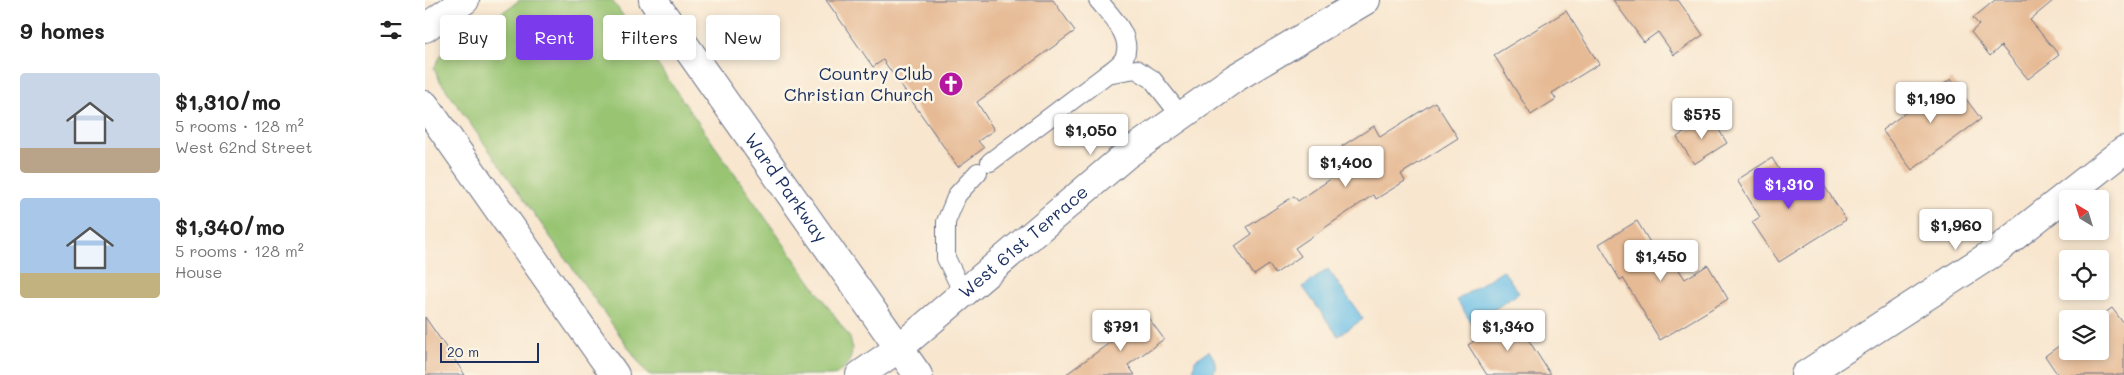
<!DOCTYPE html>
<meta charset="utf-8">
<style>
body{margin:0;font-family:Mali,sans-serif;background:#f2f2f2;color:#222;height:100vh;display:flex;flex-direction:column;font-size:19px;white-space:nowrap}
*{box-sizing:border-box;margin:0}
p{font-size:16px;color:#767676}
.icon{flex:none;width:28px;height:28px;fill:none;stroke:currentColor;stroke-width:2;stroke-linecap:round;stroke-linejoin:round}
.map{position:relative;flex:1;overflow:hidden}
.panel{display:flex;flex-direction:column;background:#fff;width:425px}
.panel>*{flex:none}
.top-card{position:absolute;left:15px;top:15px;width:475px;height:45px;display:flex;gap:10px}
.needle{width:32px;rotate:322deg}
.tools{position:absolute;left:1634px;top:190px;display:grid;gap:10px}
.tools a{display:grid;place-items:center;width:50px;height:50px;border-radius:5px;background:#fff;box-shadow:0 2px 8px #0003;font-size:25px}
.scale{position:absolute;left:15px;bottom:12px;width:99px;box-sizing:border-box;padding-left:5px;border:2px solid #1b2f5e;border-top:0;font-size:14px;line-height:18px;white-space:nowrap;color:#1b2f5e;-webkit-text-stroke:4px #fcf5e5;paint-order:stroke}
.price{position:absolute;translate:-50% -42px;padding:0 11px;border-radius:5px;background:#fff;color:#222;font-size:16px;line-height:32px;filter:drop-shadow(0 1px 2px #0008)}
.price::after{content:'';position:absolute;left:50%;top:30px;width:15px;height:11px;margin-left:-8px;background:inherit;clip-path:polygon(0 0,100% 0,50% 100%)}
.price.active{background:#7c3aed;color:#fff}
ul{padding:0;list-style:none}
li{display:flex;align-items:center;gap:15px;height:125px;padding:0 20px}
li span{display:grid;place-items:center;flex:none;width:140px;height:100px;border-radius:5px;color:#555}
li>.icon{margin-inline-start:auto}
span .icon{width:60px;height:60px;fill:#fffc;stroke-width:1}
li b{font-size:21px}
h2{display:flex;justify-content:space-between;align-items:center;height:60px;padding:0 20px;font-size:21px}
.pill{padding:0 18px;border-radius:5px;background:#fff;box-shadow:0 2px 8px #0003;font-size:18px;line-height:45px}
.pill.active{background:#7c3aed;color:#fff}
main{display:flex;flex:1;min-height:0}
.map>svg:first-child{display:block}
.green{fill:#99c573;stroke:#5a7a68}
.water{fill:#6abfe7;stroke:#4277a2}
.building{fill:#e6ba94}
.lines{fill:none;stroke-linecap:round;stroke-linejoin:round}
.lane-casing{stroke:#686f86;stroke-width:20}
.street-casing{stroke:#686f86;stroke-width:30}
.primary-casing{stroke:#686f86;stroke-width:30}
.lane{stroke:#fff;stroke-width:18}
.street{stroke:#fff;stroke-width:28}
.primary{stroke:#fff;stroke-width:28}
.labels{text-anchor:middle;stroke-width:5;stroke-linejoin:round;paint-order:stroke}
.poi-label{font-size:18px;fill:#1b2f5e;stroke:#fcf5e5;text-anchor:end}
.street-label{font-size:18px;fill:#1b2f5e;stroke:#fcf5e5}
</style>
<main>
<section class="panel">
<h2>9 homes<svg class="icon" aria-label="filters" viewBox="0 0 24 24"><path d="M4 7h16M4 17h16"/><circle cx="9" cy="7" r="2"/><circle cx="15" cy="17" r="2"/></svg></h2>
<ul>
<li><span style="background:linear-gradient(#c9d6e8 75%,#b9a48a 0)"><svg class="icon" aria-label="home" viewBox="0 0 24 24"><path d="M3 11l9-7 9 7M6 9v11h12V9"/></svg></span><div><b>$1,310/mo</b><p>5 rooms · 128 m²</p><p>West 62nd Street</p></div></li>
<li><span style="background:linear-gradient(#a9c7e8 75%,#c2b280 0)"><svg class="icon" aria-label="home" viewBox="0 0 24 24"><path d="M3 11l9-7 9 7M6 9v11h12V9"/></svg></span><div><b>$1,340/mo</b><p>5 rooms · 128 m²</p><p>House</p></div></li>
</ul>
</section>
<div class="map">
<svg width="1699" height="375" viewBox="0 0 1699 375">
<rect width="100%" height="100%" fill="#fcf5e5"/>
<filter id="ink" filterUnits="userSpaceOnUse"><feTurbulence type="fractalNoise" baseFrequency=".02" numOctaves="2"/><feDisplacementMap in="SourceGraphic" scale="10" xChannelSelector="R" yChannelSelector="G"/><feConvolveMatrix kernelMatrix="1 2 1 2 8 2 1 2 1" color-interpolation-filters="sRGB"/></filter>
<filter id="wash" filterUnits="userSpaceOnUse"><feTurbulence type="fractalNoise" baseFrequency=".0096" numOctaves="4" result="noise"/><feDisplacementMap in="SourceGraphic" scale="20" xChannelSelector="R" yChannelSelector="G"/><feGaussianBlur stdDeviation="1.12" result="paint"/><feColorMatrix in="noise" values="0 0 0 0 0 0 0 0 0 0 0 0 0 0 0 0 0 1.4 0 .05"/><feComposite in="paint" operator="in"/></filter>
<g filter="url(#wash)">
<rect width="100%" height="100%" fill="#f8e6cf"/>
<!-- green -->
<path class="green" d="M95 0H187L425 338C430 356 425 364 410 375H223L15 81 9 68 17 54Z"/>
<!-- water -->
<g class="water">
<path d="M903 269 938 319 913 336 878 287Z"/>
<path d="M1078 270 1094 293 1047 324 1032 300Z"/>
<path d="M784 351C791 360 792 365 788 375H768L770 360Z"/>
</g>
<g id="blocks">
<!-- building -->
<g class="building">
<path d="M401 0H628L650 31 552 102 569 130 553 141 559 148 533 167 458 60 448 67Z"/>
<path d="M1188 0H1253L1278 35 1249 55 1233 32 1219 42Z"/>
<path d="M1570 0H1629L1605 20 1634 55 1603 79 1576 46 1565 56 1546 32 1554 25 1548 18Z"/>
<path d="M1141 11 1174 64 1127 93 1131 99 1106 115 1069 55Z"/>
<path d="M1526 79 1556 119 1487 170 1457 130Z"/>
<path d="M1010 102 1033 138 976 174 980 181 951 199 948 195 870 248 876 256 850 274 844 265 829 275 810 246 827 234 822 227 869 196 873 201 928 164 917 146 949 126 955 137Z"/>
<path d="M1285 116 1302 143 1269 164 1252 137Z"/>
<path d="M1347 158 1370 195 1395 179 1421 220 1354 262 1327 222 1335 217 1312 180Z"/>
<path d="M1212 221 1241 269 1250 264 1260 279 1283 265 1303 299 1235 340 1198 278 1195 280 1174 244Z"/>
<path d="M1687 308 1699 324V375H1633L1620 356 1642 340V351H1675V319H1672Z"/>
<path d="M722 316 739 339 703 365 710 375H640Z"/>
<path d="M1088 316 1126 375H1062L1043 345Z"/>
<path d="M0 317 40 375H0Z"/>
</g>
</g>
</g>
<g filter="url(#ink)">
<use href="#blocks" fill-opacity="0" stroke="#686f86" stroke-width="1"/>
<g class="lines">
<defs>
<g id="lane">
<path d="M673 0C685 15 709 37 699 58 696 64 687 70 682 74"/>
<path d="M565 162 682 74 711 69 727 79 756 116"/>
<path d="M538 293 521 258V222L532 195 553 172"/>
</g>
<g id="street">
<path d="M0 28 40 0"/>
<path id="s1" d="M435 375 474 348 701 155 810 78 941 0"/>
<path d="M1380 375 1571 251 1699 150"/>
</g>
<g id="primary">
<path id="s2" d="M228 0 493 375"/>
<path d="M0 105 190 375"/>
</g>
</defs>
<!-- lane casing -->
<use href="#lane" class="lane-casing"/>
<!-- street casing -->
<use href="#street" class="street-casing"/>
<!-- primary casing -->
<use href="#primary" class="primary-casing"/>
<!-- lane -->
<use href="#lane" class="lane"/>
<!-- street -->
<use href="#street" class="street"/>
<!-- primary -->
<use href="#primary" class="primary"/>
</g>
</g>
<!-- icons -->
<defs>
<symbol id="church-disc" viewBox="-11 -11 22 22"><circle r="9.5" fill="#b5179e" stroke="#fcf5e5"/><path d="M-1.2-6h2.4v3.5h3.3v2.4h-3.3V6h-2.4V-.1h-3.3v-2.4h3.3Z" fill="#fff"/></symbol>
</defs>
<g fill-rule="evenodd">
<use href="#church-disc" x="512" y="70" width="28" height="28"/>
</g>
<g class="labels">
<!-- poi labels -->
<g class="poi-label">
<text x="508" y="80">Country Club<tspan x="508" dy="21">Christian Church</tspan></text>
</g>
<!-- street labels -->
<g class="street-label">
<text dy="6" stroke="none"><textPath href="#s2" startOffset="230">Ward Parkway</textPath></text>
<text dy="6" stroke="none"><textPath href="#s1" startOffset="211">West 61st Terrace</textPath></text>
</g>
</g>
</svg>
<div class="tools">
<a><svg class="needle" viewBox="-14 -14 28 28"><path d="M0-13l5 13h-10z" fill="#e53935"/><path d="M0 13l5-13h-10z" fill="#767676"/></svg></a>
<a><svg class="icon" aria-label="locate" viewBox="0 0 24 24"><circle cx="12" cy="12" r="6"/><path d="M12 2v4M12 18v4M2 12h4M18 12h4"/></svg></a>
<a><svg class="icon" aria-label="layers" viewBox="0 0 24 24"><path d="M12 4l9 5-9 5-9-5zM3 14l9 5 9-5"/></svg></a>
</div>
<div class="scale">20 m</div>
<b class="price" style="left:1506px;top:124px">$1,190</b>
<b class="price" style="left:1277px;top:140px">$575</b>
<b class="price" style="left:666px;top:156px">$1,050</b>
<b class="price" style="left:921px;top:188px">$1,400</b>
<b class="price active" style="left:1364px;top:210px">$1,310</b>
<b class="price" style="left:1531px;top:251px">$1,960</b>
<b class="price" style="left:1236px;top:282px">$1,450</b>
<b class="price" style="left:696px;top:352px">$791</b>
<b class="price" style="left:1083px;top:352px">$1,340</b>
<div class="top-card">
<a class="pill">Buy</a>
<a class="pill active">Rent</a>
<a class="pill">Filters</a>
<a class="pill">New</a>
</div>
</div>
</main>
